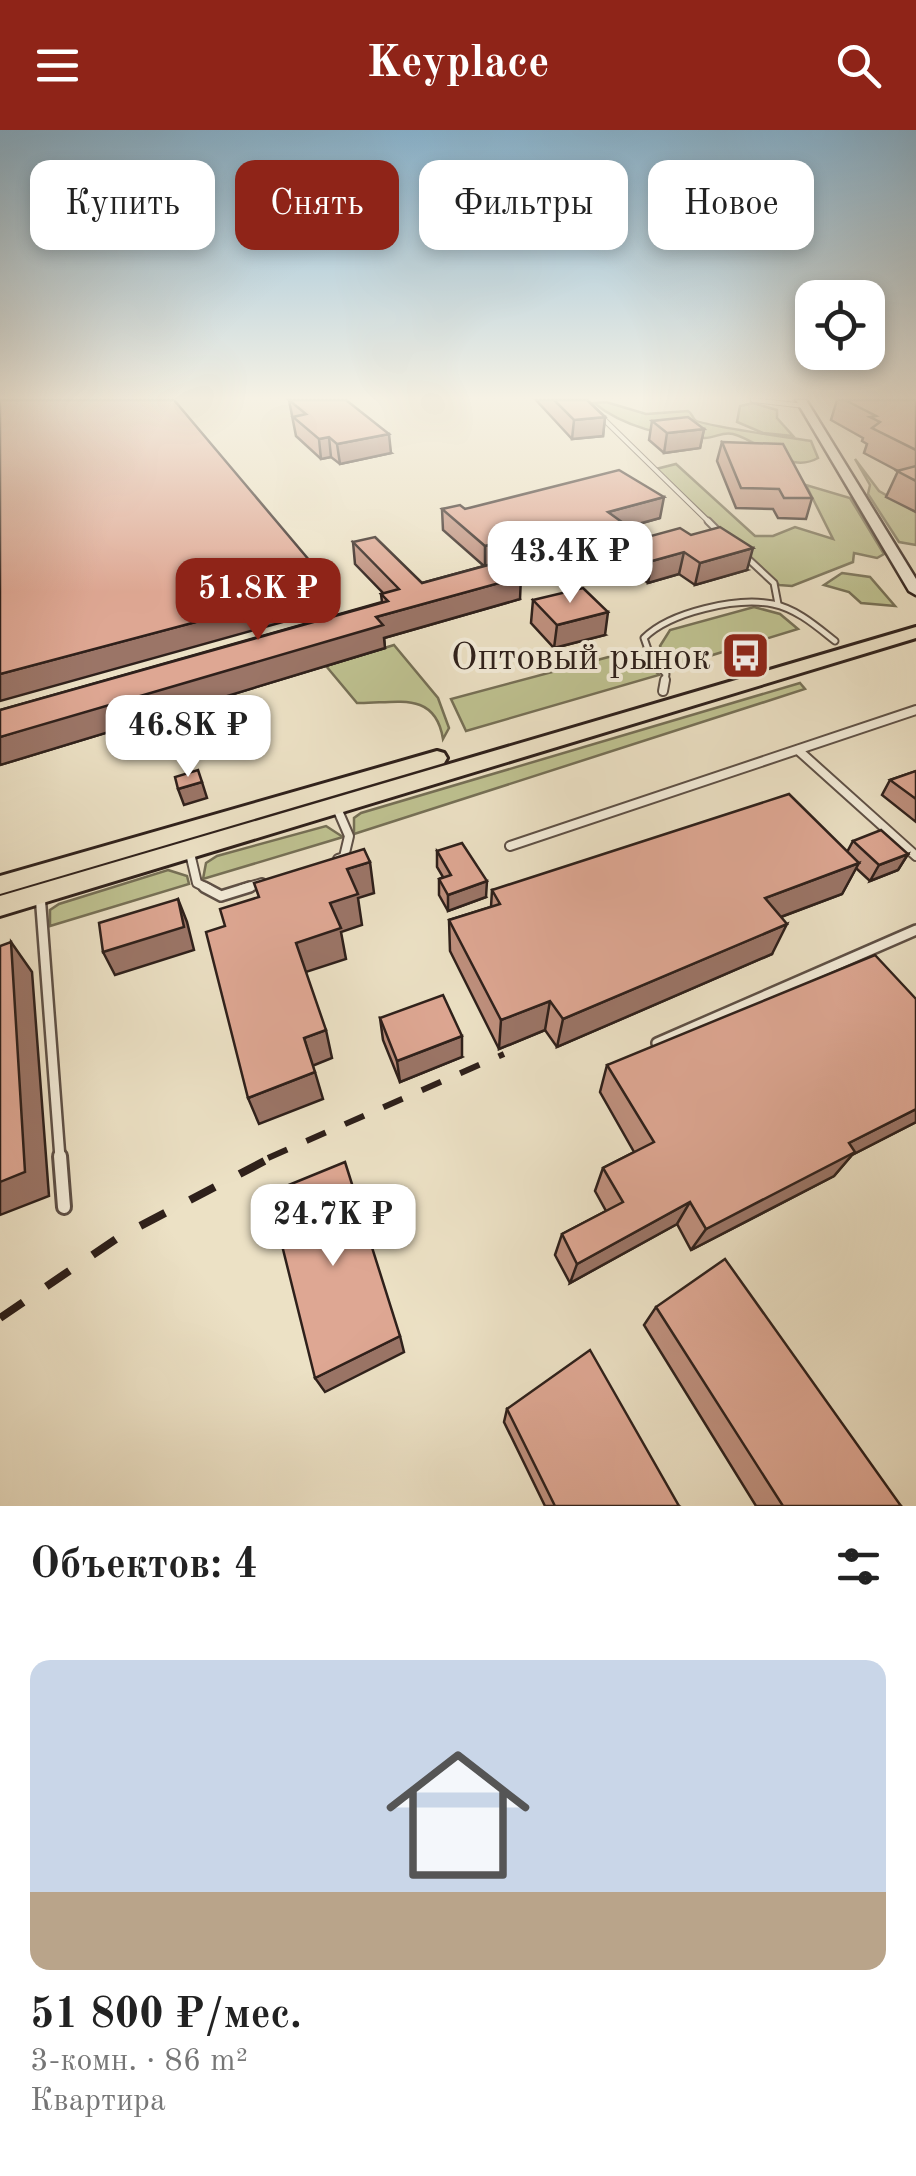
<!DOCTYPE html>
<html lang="ru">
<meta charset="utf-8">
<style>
body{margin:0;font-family:"Old Standard TT",serif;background:#f2f2f2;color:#222;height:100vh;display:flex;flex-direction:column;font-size:38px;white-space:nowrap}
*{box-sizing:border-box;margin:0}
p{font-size:32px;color:#767676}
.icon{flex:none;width:55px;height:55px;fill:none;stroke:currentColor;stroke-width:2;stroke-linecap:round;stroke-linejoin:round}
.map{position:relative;height:1376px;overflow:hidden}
.details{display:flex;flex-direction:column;background:#fff;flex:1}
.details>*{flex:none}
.banner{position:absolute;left:30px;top:30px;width:858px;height:90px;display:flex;gap:20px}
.fabs{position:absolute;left:795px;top:150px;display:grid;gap:20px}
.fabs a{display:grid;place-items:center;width:90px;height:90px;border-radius:20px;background:#fff;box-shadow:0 5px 15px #0003;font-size:50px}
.price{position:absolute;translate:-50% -85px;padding:0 22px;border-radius:20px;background:#fff;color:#222;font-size:32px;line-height:65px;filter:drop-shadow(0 2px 5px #0008)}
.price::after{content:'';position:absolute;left:50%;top:60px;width:30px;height:22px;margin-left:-15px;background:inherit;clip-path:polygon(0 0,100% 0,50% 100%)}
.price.selected{background:#8f2418;color:#fff}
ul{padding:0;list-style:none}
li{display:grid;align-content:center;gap:20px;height:530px;padding:0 30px}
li+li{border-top:2px solid #e0e0e0}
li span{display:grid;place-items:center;height:310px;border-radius:20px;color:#555}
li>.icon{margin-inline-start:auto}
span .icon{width:180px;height:180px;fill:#fffc;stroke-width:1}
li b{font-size:42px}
h2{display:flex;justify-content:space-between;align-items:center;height:120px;padding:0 30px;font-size:42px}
.tag{padding:0 35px;border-radius:20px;background:#fff;box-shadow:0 5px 15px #0003;font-size:35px;line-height:90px}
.tag.selected{background:#8f2418;color:#fff}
header{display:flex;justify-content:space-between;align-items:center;height:130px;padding:0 30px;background:#8f2418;color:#fff;font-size:45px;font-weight:700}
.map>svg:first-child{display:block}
.green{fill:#bec190;stroke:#767056;stroke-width:2.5}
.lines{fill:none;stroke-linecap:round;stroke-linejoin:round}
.lane-far4-casing{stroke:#5e5046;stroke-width:6}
.lane-far3-casing{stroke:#5e5046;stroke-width:9}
.lane-far2-casing{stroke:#5e5046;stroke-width:12}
.lane-far1-casing{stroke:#5e5046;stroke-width:14}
.lane-casing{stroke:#5e5046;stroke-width:18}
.secondary-casing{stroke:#2e201b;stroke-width:5}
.primary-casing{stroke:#2e201b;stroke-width:6}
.lane-far4{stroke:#f3ecd9;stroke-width:4}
.lane-far3{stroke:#f3ecd9;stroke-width:5}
.lane-far2{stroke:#f3ecd9;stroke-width:8}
.lane-far1{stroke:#f3ecd9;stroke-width:9}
.lane{stroke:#f3ecd9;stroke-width:12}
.secondary{fill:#f3ecd9;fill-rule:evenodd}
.primary{fill:#ece1c5;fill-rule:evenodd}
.rail-far1{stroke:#2e201b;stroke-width:6;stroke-dasharray:21 21;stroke-linecap:butt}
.rail{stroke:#2e201b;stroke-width:8;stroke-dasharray:28 28;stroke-linecap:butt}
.wall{fill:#bf907e;stroke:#2e201b;stroke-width:2.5}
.shaded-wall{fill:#9b7567;stroke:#2e201b;stroke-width:2.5}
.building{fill:#dea793;stroke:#2e201b;stroke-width:2.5}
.labels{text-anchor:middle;stroke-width:8;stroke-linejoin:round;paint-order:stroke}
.poi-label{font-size:38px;fill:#2e201b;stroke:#f3ecd9;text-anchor:end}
</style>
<header><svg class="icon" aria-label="menu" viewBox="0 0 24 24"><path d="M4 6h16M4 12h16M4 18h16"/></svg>Keyplace<svg class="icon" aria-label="search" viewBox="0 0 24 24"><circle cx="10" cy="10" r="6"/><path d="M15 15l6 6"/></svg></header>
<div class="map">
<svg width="916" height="1376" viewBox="0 0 916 1376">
<rect width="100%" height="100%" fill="#ece1c5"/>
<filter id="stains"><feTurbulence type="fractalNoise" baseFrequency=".002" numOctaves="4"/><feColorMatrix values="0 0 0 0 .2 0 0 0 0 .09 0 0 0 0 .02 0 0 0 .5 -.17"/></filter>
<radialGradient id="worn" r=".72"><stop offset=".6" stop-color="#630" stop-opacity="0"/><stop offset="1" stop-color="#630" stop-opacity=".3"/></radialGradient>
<!-- green -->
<g class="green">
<path d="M606 272 646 284 688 281C692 283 692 287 695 290 699 295 798 309 811 311L818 328C788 345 761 311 733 304 722 301 714 309 703 308 667 308 622 296 594 273Z"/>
<path d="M753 273 777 280V288L793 306 763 303 737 292 740 276Z"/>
<path d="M855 329 879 361 916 382V415L899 412 868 364 870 355Z"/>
<path d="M676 334 755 406H773L795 397 833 409 806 355 850 368 884 424 877 428 854 423 853 432 792 456 779 455 656 339Z"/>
<path d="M842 443 870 447 895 476 861 473 849 462 824 455Z"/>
<path d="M754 477 780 484 798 499 673 537 666 532 660 516 670 500Z"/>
<path d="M394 515 438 568 449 598 443 609C435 559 394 574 357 573L326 536Z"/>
<path d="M635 520 659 545 466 601 451 569Z"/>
<path d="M800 553 805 559 354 704V688L361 683Z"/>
<path d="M326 696 343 707 203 749 206 733 217 726Z"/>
<path d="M168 740 187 746 189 754 50 796V780L59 774Z"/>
</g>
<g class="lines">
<defs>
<g id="lane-far4">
<path d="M584 270 710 393"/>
<path d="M753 270 805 276"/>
</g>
<g id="lane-far3">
<path d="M708 391 720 403"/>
<path d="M745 426 774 453 778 474"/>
<path d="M665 552 666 544 651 528 644 508C670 482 737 467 773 474 797 479 816 496 835 511"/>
</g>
<g id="lane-far2">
<path d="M663 561 665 550"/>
<path d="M798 620 916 726"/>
<path d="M336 676 349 706 344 727 338 729"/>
<path d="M510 716 916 580"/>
<path d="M189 719 197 753 209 759"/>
<path d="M242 759 262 753"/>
</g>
<g id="lane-far1">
<path d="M204 757 221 766 250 757"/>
<path d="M40 764 60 1028"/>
<path d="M657 913 916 800"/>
</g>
<path id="lane" d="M60 1026 64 1077"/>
<path id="secondary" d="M796 270H806L916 449V465L909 461Z"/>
<g id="primary">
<path d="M916 497V508L0 786V766Z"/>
<path d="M437 621 444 623 447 628 444 633 0 764V746Z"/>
</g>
</defs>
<!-- lane-far4 casing -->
<use href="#lane-far4" class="lane-far4-casing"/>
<!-- lane-far3 casing -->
<use href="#lane-far3" class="lane-far3-casing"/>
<!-- lane-far2 casing -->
<use href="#lane-far2" class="lane-far2-casing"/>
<!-- lane-far1 casing -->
<use href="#lane-far1" class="lane-far1-casing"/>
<!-- lane casing -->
<use href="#lane" class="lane-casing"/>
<!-- secondary casing -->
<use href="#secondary" class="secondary-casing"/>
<!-- primary casing -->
<use href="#primary" class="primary-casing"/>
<!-- lane-far4 -->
<use href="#lane-far4" class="lane-far4"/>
<!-- lane-far3 -->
<use href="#lane-far3" class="lane-far3"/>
<!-- lane-far2 -->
<use href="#lane-far2" class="lane-far2"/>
<!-- lane-far1 -->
<use href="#lane-far1" class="lane-far1"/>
<!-- lane -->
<use href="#lane" class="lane"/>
<!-- secondary -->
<use href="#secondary" class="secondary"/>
<!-- primary -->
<use href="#primary" class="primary"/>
<!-- rail-far1 -->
<path class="rail-far1" d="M268 1028 504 924"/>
<!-- rail -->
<path class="rail" d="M0 1188 119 1107 274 1026"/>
</g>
<!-- wall -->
<g class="wall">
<path d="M289 270 391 323 340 334 331 327 321 329 296 306Z"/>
<path d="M536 270H587L605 287 603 306 572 309Z"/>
<path d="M837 270H916V382L886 367 898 341 864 323 867 314 862 311 863 308 831 290Z"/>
<path d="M652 291 704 299 700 318 664 323 649 310Z"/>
<path d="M722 312 812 368 806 389 778 388 773 379 736 378 717 331Z"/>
<path d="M442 379H465L660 388 628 397 644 408 747 440 695 455 679 444 648 453 616 429 584 437 559 416 504 432 520 469 384 508 385 518 0 635V580L382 472 381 464 383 463 355 434 353 412 422 453 484 436 443 400Z"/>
<path d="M533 470 605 505 554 518 531 493Z"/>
<path d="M916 641V692L882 665 890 650Z"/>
<path d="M853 711 908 724 898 740 870 751 856 738 842 764 781 787 772 824 557 917 545 900 499 919 450 821 449 790 491 777 492 760 847 722Z"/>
<path d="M437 721 486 767 448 781 439 765V749L443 747 437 737Z"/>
<path d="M916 869V992L852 1025 834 1046 691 1120 677 1094 570 1153 555 1125 562 1104 606 1081 595 1061 603 1038 634 1022 600 962 607 935Z"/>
<path d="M380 888 462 927 400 952 383 910Z"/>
<path d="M656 1177 901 1376H756L644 1195Z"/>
<path d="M507 1279 679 1376H545L504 1292Z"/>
</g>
<!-- shaded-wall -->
<g class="shaded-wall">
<path d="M605 287 603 306 572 309 574 290Z"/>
<path d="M704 299 700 318 664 323 667 303Z"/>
<path d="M389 304 391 323 340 334 337 314Z"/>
<path d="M329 307 331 327 321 329 319 309Z"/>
<path d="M664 367 660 388 605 403 608 382Z"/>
<path d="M561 395 559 416 485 437V416Z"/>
<path d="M620 407 616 429 584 437 587 415Z"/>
<path d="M753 418 747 440 695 455 700 433Z"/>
<path d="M684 422 679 444 648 453 652 431Z"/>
<path d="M521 447 520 469 384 508 385 518 0 635V607L376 487Z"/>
<path d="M331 456 333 478 0 571V544Z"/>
<path d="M608 482 605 505 554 518 557 495Z"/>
<path d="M202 652 207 668 184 675 178 659Z"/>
<path d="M908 724 898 740 870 751 879 735Z"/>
<path d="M370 732 374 763 358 768 362 795 341 802 346 829 303 843 296 813 330 773 347 739Z"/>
<path d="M859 733 842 764 751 798 765 768Z"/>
<path d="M487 751 486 767 448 781V765Z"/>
<path d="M178 769 187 792 194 820 115 845 103 822Z"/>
<path d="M787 794 772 824 557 917 563 889Z"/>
<path d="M11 812 32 842 49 1066 0 1085V1052Z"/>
<path d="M550 871 545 900 499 919 501 890Z"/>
<path d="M326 900 332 928 312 936 304 908Z"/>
<path d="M462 906V927L400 952 397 931Z"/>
<path d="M315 942 323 969 259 994 248 968Z"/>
<path d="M916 979V992L852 1025 834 1046 691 1120 706 1099 849 1013Z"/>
<path d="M690 1072 677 1094 570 1153 577 1134Z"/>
<path d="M400 1206 404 1222 325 1262 315 1248Z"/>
</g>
<!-- building -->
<g class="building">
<path d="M0 270H174L331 456 0 544Z"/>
<path d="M289 270H346L389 304 337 314 329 307 319 309 293 287 306 284Z"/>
<path d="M554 270H587L605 287 574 290Z"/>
<path d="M845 270H916V320L872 298 880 292 870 287 876 286Z"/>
<path d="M688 287 704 299 667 303 652 291Z"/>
<path d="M722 312 783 314 812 368H784L779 359 741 358Z"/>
<path d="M916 336V351L897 341Z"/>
<path d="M619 340 664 367 608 382 644 408 680 398 691 405 720 397 753 418 700 433 684 422 652 431 620 407 587 415 561 395 485 416 442 379 460 375 465 379Z"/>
<path d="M375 407 422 453 503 431 521 447 376 487 383 495 0 607V580L388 471 381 464 399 459 353 412Z"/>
<path d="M583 458 608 482 557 495 533 470Z"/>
<path d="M198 640 202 652 178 659 175 647Z"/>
<path d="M916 641V669L890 650Z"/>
<path d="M789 664 859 733 765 768 787 794 563 889 550 871 501 890 449 790 500 774 492 760Z"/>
<path d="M881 700 908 724 879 735 853 711Z"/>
<path d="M462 713 487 751 448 765 439 749 451 745 437 721Z"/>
<path d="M364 719 370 732 347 739 358 764 330 773 341 798 296 813 326 900 304 908 315 942 248 968 206 802 225 796 220 779 259 767 254 753Z"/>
<path d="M178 769 184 797 103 822 99 793Z"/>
<path d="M11 812 25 1042 0 1052V816Z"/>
<path d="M875 825 916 869V979L849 1013 855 1022 706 1099 690 1072 577 1134 562 1104 623 1072 603 1038 654 1012 607 935Z"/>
<path d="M443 865 462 906 397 931 380 888Z"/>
<path d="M345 1032 400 1206 315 1248 269 1063Z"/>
<path d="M725 1129 901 1376H783L656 1177Z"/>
<path d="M590 1220 679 1376H555L507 1279Z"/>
</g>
<!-- sky -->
<linearGradient id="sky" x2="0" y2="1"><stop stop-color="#88b7d5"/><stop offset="0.58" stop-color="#f6f2e5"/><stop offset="1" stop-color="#f6f2e5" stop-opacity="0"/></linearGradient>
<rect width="916" height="462" fill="url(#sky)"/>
<!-- icons -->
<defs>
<symbol id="bus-square" viewBox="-11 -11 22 22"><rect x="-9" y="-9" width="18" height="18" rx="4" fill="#8f2418" stroke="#f3ecd9"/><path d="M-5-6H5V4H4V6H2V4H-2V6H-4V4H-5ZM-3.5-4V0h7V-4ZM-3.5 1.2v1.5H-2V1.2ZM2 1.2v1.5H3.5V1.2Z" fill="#fff"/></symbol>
</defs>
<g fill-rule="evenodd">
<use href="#bus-square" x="718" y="498" width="55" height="55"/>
</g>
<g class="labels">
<!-- poi labels -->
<g class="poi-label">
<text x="711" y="539">Оптовый рынок</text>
</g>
</g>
<rect width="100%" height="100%" filter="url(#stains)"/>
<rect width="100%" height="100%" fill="url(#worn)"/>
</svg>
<div class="fabs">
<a><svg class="icon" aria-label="locate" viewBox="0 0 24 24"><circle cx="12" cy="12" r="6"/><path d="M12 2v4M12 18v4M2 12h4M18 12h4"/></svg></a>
</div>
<b class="price" style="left:570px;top:476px">43.4K ₽</b>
<b class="price selected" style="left:258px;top:513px">51.8K ₽</b>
<b class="price" style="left:188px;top:650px">46.8K ₽</b>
<b class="price" style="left:333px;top:1139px">24.7K ₽</b>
<div class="banner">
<a class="tag">Купить</a>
<a class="tag selected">Снять</a>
<a class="tag">Фильтры</a>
<a class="tag">Новое</a>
</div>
</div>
<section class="details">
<h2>Объектов: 4<svg class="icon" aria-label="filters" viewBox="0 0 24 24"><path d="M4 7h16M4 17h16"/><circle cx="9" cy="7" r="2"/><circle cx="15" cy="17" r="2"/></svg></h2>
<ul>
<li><span style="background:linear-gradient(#c9d6e8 75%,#b9a48a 0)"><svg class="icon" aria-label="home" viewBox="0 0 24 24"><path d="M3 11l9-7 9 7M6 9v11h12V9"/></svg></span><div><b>51 800 ₽/мес.</b><p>3-комн. · 86 m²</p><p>Квартира</p></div></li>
</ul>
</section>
